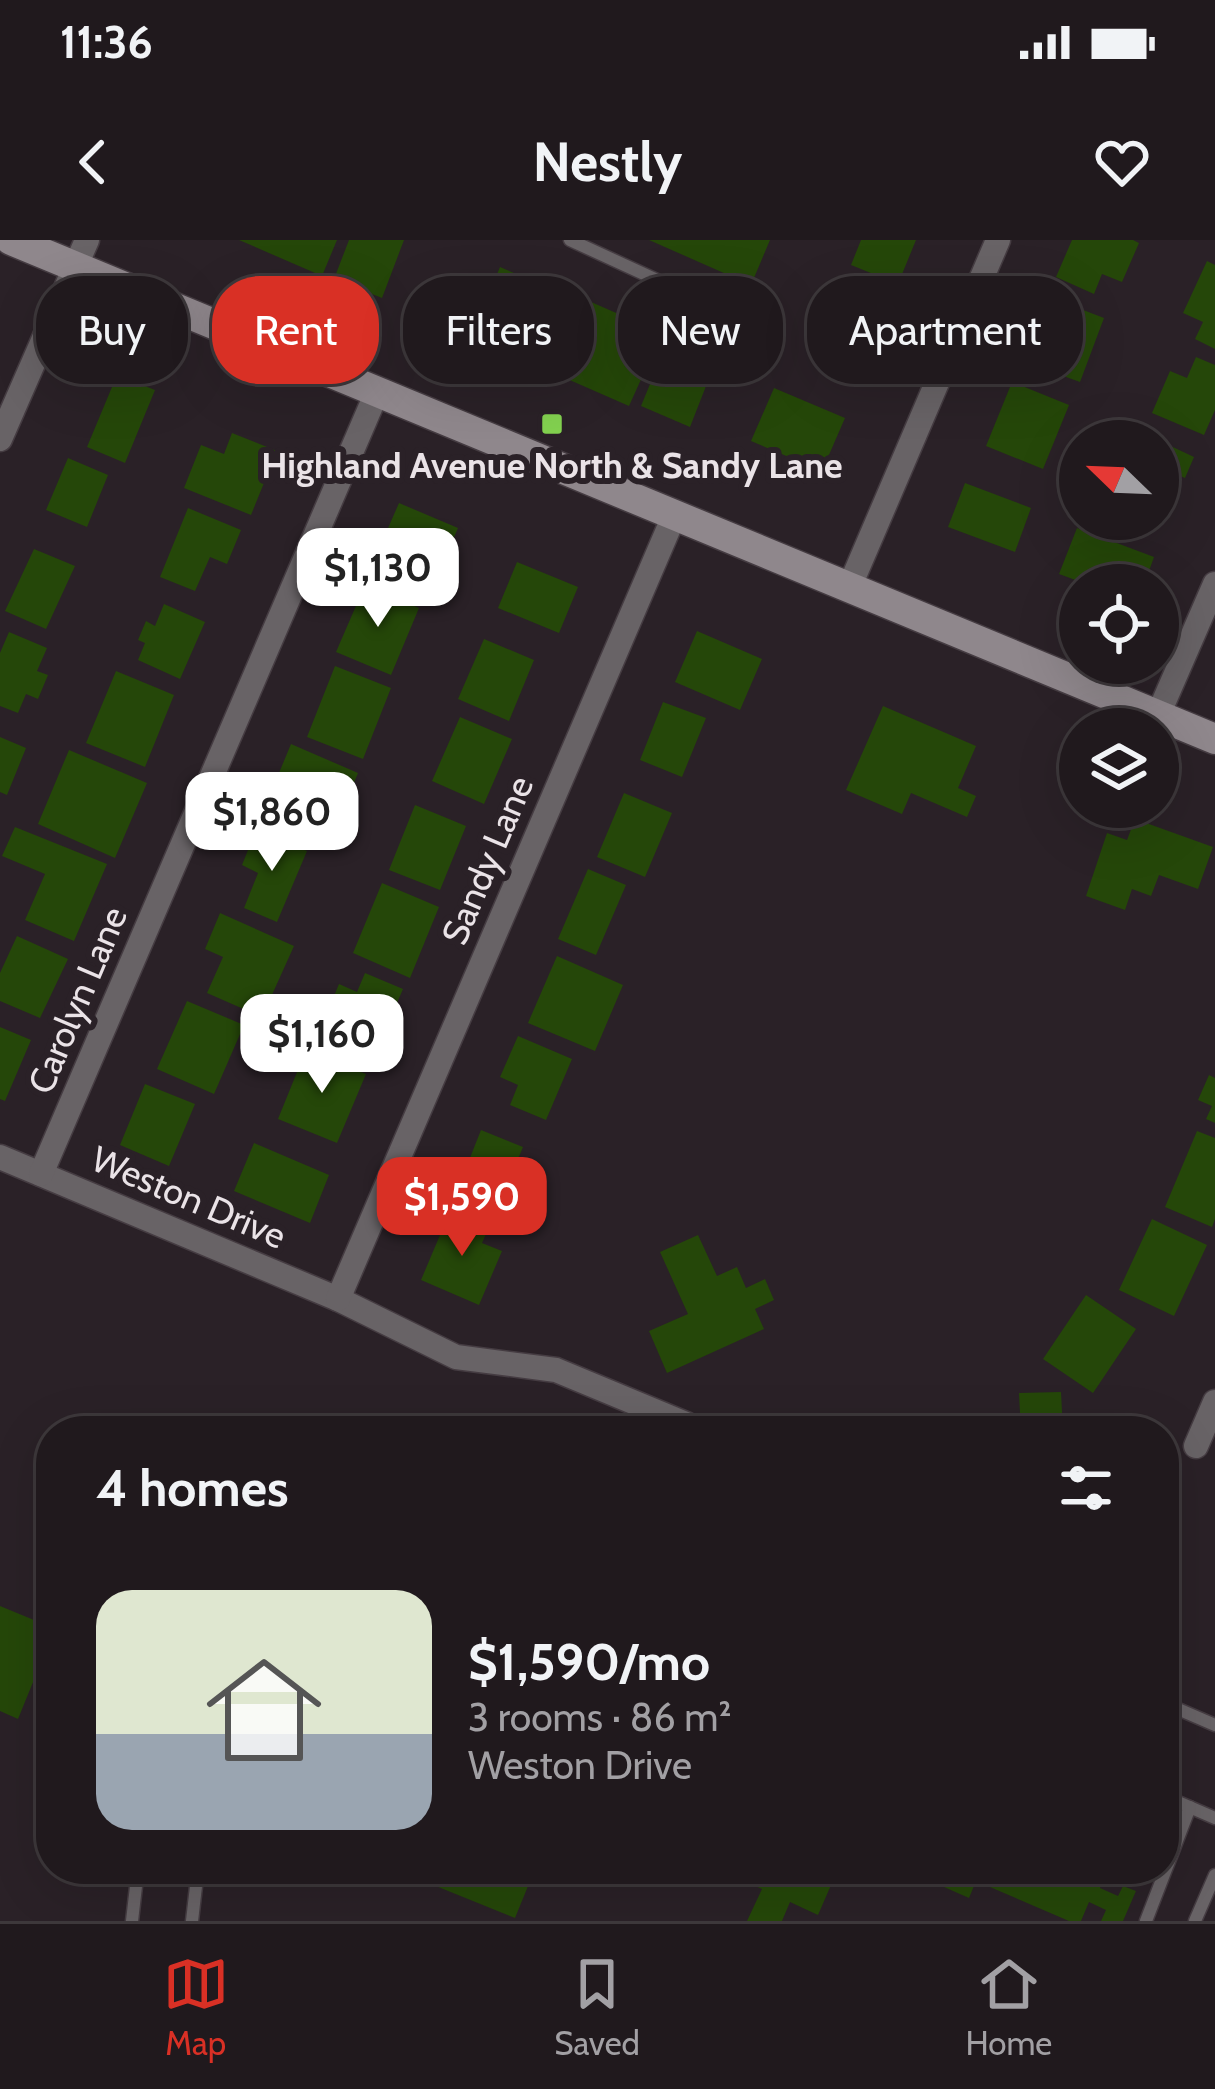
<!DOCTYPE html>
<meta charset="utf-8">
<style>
body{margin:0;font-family:Cabin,sans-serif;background:#282226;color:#f1f3f6;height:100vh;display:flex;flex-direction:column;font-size:45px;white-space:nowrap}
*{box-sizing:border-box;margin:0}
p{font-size:39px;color:#a2a0a4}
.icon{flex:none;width:66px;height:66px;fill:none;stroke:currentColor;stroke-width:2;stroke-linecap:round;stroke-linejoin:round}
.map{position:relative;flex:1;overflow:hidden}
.sheet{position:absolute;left:36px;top:1176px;width:1143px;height:468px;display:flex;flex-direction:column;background:#20191d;border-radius:48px;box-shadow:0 12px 48px #0002,0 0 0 3px #3d383b}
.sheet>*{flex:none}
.banner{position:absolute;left:36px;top:36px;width:1143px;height:108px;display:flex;gap:24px}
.needle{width:78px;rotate:293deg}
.tools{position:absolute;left:1059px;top:180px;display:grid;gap:24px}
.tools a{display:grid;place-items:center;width:120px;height:120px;border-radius:50%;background:#20191d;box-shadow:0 12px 48px #0002,0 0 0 3px #3d383b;font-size:60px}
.price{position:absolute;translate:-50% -102px;padding:0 27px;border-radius:24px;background:#fff;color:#222;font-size:39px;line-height:78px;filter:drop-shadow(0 3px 6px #0008)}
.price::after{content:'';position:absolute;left:50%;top:72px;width:36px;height:27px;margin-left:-18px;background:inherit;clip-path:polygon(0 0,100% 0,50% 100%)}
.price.current{background:#d93025;color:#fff}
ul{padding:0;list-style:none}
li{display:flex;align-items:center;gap:36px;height:300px;padding:0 60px}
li+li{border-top:3px solid #3d383b}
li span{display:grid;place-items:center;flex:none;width:336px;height:240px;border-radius:36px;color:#555}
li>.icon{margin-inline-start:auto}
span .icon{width:144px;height:144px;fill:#fffc;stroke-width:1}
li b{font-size:51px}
h2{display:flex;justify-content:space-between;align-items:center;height:144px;padding:0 60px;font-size:51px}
.tag{padding:0 42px;border-radius:48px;background:#20191d;box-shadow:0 12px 48px #0002,0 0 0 3px #3d383b;font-size:42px;line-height:108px}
.tag.current{background:#d93025;color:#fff}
.status{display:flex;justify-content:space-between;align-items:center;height:84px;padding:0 60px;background:#20191d;direction:ltr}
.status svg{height:33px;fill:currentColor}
header{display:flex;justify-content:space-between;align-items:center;height:156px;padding:0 60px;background:#20191d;font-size:54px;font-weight:700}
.tab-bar{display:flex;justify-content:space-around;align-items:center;height:168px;border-top:3px solid #3d383b;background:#20191d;font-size:33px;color:#a2a0a4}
.tab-bar a{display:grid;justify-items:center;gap:6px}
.tab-bar .current{color:#d93025}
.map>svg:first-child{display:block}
.building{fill:#254709}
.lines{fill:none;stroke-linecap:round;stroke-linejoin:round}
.lane-casing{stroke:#453c42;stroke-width:15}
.street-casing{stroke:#453c42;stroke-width:27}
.secondary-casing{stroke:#453c42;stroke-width:33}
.lane{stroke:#686366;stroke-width:12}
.street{stroke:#686366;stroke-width:24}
.secondary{stroke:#8f878c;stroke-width:30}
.poi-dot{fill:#82d04f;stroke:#2a2127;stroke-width:4.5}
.labels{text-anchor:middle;stroke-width:12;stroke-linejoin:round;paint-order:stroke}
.poi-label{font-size:36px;font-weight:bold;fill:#eae3e7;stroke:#2a2127}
.street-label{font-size:36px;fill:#eae3e7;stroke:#2a2127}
</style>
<div class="status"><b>11:36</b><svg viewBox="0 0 49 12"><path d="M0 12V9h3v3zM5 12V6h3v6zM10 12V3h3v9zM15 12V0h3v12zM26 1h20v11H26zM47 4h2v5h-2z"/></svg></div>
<header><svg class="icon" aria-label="back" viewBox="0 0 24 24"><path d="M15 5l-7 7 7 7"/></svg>Nestly<svg class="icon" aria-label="heart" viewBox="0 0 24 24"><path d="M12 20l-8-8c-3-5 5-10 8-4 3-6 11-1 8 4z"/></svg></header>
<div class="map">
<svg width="1215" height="1681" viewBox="0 0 1215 1681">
<rect width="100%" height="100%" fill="#2a2127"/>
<!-- building -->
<g class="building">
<path d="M239 0H337L322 36Z"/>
<path d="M349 0H404L382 58 334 39Z"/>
<path d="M649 0H770L751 45Z"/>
<path d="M861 0H916L898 44 851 25Z"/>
<path d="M1072 0H1133L1139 3 1122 42 1102 34 1094 54 1056 37Z"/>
<path d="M1207 21 1215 25V109L1195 99 1203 82 1183 73Z"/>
<path d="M500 27 547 47 518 117 471 98Z"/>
<path d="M856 48 892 66 862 132 825 115 835 93 817 84 827 62 846 71Z"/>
<path d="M566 51 662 93 629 166 533 124Z"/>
<path d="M1044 55 1104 78 1080 142 1019 120Z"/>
<path d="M669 98 717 118 690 187 641 166Z"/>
<path d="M1196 117 1215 125V170L1204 195 1152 173 1170 131 1187 138Z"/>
<path d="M117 135 155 150 125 223 87 207Z"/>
<path d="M1012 142 1069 165 1043 229 986 206Z"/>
<path d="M774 148 845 178 822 231 751 201Z"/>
<path d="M232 193 277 211 251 275 184 248 201 205 224 214Z"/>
<path d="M1158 200 1194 217 1185 238 1171 232 1158 261Z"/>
<path d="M68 218 108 235 87 287 46 270Z"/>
<path d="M965 243 1031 268 1015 312 948 287Z"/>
<path d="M399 263 458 288 430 353 371 327Z"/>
<path d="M188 268 241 290 227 324 210 317 195 351 160 337Z"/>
<path d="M1077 288 1154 317 1144 345H1089L1059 334Z"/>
<path d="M34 309 75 326 46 389 5 371Z"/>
<path d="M517 322 578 347 559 393 498 368Z"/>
<path d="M365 345 419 368 391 435 336 412Z"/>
<path d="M164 364 205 382 180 439 138 420 145 403 138 400 146 381 155 386Z"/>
<path d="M697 391 762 419 740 470 675 442Z"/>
<path d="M9 392 47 408 37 431 48 435 38 459 26 454 18 473 0 466V413Z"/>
<path d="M484 399 534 420 509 481 458 459Z"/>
<path d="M335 426 391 448 363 519 307 497Z"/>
<path d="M116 431 174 455 145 527 86 503Z"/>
<path d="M663 462 706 478 682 537 640 520Z"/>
<path d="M883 466 976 506 958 548 976 556 967 577 911 553 902 574 846 550Z"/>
<path d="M460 477 512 499 484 564 432 541Z"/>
<path d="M0 497 26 508 7 555 0 552Z"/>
<path d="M291 504 358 533 344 567 321 558 307 593 262 574Z"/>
<path d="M69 510 147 543 115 618 38 584Z"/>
<path d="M624 553 672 573 645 637 597 617Z"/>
<path d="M415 565 466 586 440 650 389 630Z"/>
<path d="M1135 579 1213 607 1198 649 1159 635 1151 656 1132 649 1125 670 1086 656 1107 593 1127 600Z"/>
<path d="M15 587 107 624 74 701 25 680 45 634 2 616Z"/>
<path d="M256 590 307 611 277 682 244 668 258 633 242 625Z"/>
<path d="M588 629 626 645 596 715 558 699Z"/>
<path d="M382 643 439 667 410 738 353 713Z"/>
<path d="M220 673 294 706 262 777 207 753 223 717 205 709Z"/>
<path d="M17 696 68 719 40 778 0 761V733Z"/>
<path d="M557 716 623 745 595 811 528 783Z"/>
<path d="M365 733 403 749 371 823 316 799 339 744 357 752Z"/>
<path d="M187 761 244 785 214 854 157 829Z"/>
<path d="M0 787 31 800 5 861 0 859Z"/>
<path d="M518 796 572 819 546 880 510 865 518 845 500 837Z"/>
<path d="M306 810 366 834 337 903 278 879Z"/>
<path d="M1209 835 1215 838V883L1206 879 1212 866 1198 860Z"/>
<path d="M145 844 195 864 169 926 120 905Z"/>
<path d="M481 890 523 907 497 970 456 953Z"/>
<path d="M1197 891 1215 898V979L1212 987 1165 967Z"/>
<path d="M254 903 329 935 310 983 234 951Z"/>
<path d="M451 969 490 985 482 1003 502 1011 479 1065 421 1040Z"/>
<path d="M1152 979 1207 1005 1174 1076 1119 1050Z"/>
<path d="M698 995 717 1036 737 1027 746 1048 765 1039 774 1060 755 1069 764 1089 667 1133 649 1091 688 1074 660 1012Z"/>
<path d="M1086 1055 1136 1089 1093 1153 1043 1119Z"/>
<path d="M1061 1152 1063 1191H999V1173H1020L1019 1153Z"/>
<path d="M0 1366 51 1387V1398L18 1479 0 1471Z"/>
<path d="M420 1629H535L515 1678 416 1638Z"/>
<path d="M717 1629H838L818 1675 790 1662 782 1681H747L762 1649Z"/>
<path d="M903 1629H1108L1100 1648 1118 1656 1123 1646 1136 1651 1123 1681H1101L1106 1670 1089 1662 1081 1681H1069L976 1641 969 1658Z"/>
</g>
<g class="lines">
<defs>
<g id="lane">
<path d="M570 0 731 74"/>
<path d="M1164 1463 1215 1485"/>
<path d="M1164 1556 1215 1578"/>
<path d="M132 1681 138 1629"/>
<path d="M192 1681 198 1629"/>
<path d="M1146 1681 1190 1567"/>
<path d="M1195 1681 1215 1635"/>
</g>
<g id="street">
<path d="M0 199 87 0"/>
<path d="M849 348 998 0"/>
<path d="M1158 475 1215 344"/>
<path d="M0 917 338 1059 456 1117 556 1130 686 1184"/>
<path d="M41 934 377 152"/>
<path d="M338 1059 674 276"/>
<path d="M1196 1206 1215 1162"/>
</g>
<path id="secondary" d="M11 0 1215 499"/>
</defs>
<!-- lane casing -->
<use href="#lane" class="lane-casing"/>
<!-- street casing -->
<use href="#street" class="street-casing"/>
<!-- secondary casing -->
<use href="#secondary" class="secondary-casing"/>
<!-- lane -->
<use href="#lane" class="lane"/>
<!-- street -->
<use href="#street" class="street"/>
<!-- secondary -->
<use href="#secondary" class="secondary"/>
</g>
<!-- markers -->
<rect class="poi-dot" x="540" y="172" width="24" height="24" rx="6"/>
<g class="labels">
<!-- poi labels -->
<g class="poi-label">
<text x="552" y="238">Highland Avenue North &amp; Sandy Lane</text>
</g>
<!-- street labels -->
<g class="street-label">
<text transform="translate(487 620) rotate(-67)" y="13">Sandy Lane</text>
<text transform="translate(77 760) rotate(-67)" y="13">Carolyn Lane</text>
<text transform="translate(189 957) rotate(23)" y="13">Weston Drive</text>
</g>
</g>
</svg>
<div class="tools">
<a><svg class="needle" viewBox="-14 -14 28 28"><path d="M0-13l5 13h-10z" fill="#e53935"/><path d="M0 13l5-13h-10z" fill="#a2a0a4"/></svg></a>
<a><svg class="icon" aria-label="locate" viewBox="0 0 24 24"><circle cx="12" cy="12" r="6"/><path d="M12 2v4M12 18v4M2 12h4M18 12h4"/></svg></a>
<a><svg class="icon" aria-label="layers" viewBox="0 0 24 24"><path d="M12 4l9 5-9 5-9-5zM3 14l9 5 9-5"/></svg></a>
</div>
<b class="price" style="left:378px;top:390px">$1,130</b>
<b class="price" style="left:272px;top:634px">$1,860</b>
<b class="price" style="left:322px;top:856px">$1,160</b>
<b class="price current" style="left:462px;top:1019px">$1,590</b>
<div class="banner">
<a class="tag">Buy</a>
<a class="tag current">Rent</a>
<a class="tag">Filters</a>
<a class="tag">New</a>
<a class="tag">Apartment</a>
</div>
<section class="sheet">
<h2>4 homes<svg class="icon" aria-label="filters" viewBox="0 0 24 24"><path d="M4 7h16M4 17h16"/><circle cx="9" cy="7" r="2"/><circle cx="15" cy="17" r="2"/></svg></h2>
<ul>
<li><span style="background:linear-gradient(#dfe7d0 60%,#9aa5b1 0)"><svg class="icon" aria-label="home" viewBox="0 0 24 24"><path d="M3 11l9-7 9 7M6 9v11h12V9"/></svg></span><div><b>$1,590/mo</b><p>3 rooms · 86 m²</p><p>Weston Drive</p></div></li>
</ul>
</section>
</div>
<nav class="tab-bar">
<a class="current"><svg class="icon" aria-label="map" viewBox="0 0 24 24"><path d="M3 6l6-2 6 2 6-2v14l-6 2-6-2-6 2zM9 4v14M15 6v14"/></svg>Map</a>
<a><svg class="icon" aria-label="saved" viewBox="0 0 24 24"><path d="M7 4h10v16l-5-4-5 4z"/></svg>Saved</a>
<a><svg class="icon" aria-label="home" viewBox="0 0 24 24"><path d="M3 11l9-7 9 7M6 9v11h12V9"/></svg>Home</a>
</nav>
